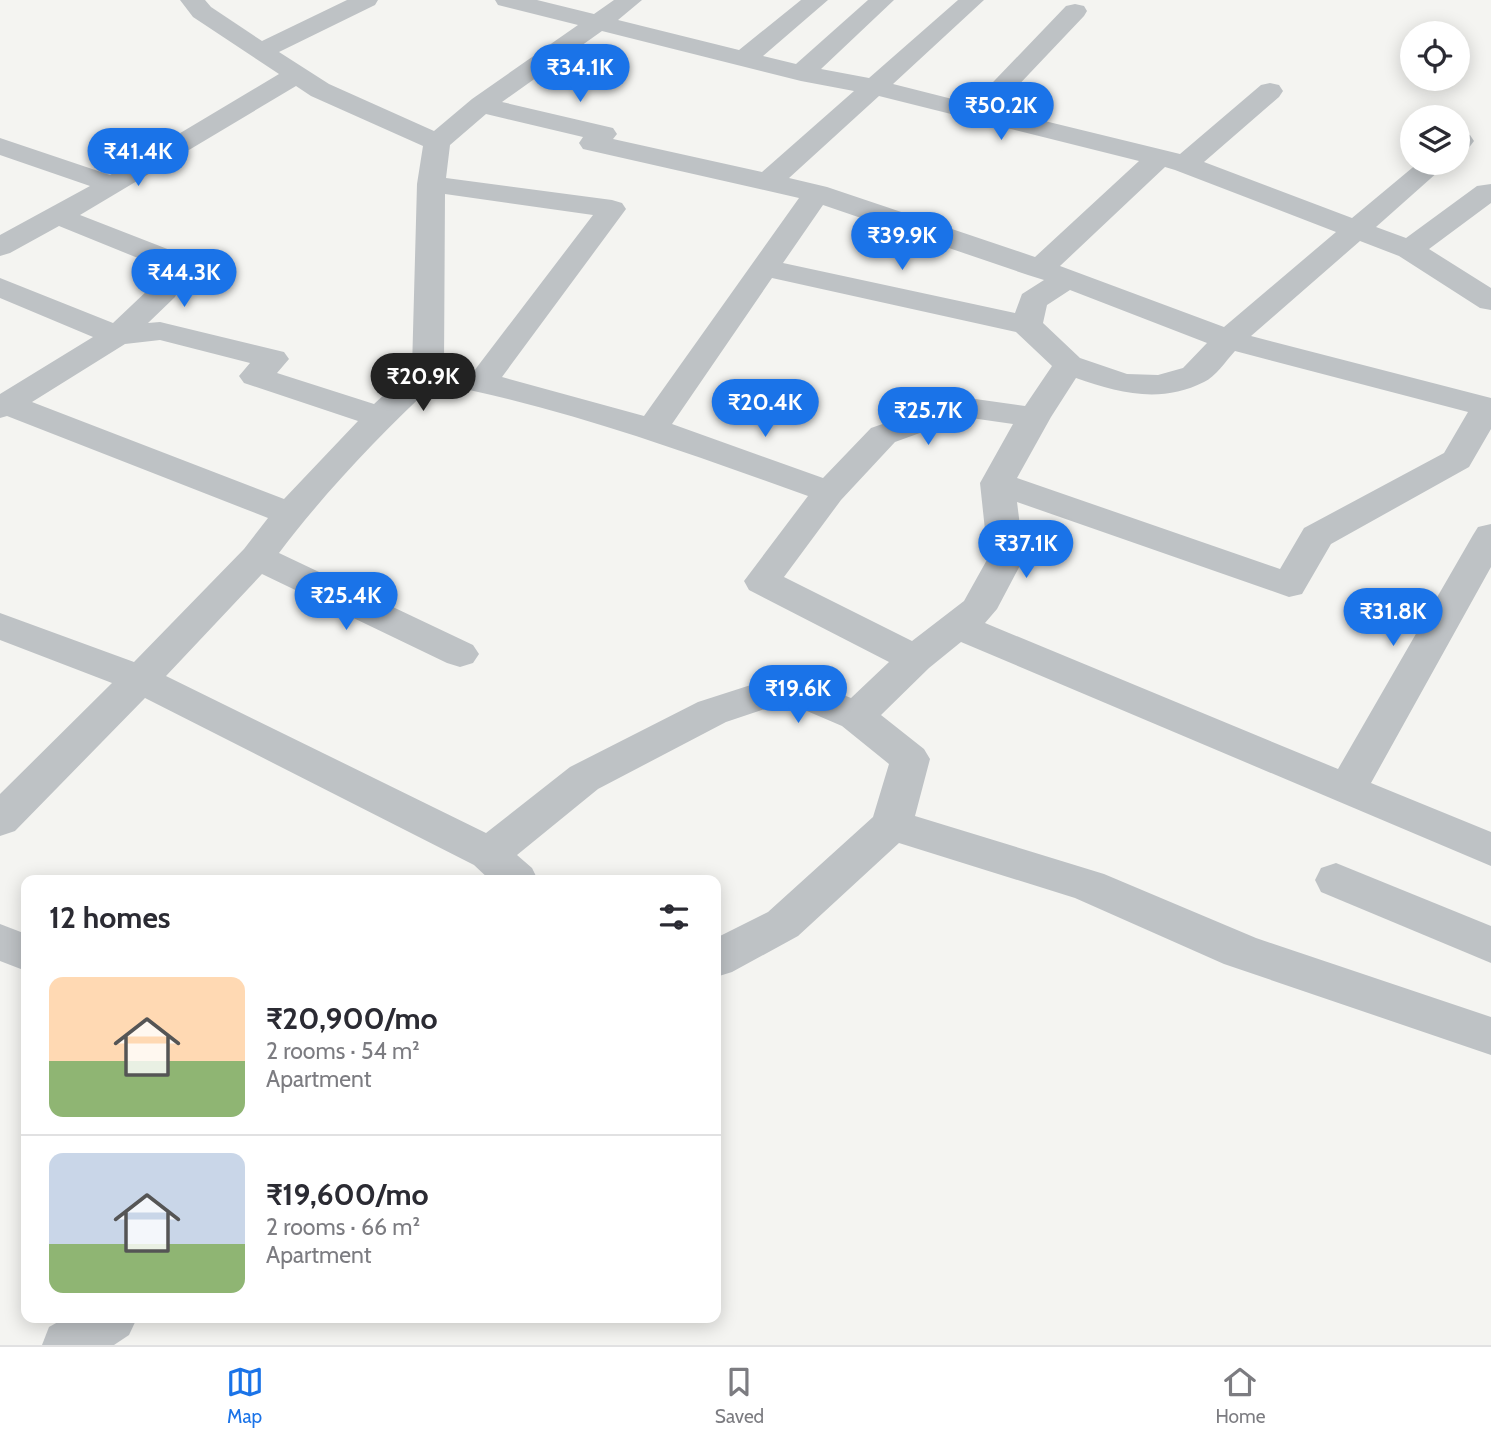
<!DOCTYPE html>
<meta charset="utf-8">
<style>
body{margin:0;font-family:Cabin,sans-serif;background:#f7f7f7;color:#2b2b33;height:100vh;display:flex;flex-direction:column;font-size:26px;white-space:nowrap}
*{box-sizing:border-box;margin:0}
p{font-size:23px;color:#7c7c81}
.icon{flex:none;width:38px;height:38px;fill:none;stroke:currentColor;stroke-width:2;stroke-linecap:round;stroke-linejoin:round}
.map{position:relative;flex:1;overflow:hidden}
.sheet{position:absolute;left:21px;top:875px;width:700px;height:448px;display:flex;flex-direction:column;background:#fff;border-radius:14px;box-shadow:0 4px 18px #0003}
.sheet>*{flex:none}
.controls{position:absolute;left:1400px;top:21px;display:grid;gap:14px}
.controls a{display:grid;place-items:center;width:70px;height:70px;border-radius:50%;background:#fff;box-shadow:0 4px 18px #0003;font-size:35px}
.price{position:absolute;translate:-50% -60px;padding:0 16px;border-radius:24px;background:#1a73e8;color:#fff;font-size:23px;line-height:46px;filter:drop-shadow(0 2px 4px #0008)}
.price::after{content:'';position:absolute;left:50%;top:42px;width:21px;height:16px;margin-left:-10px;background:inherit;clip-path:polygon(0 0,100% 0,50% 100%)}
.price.on{background:#222;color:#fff}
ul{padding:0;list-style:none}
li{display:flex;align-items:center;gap:21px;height:175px;padding:0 28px}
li+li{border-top:2px solid #e1e1e2}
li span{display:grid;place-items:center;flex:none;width:196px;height:140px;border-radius:14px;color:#555}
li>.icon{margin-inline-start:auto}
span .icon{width:84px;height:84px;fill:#fffc;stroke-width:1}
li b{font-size:30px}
h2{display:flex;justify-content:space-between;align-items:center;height:84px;padding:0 28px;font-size:30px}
.menu{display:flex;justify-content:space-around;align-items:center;height:98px;border-top:2px solid #e1e1e2;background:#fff;font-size:19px;color:#7c7c81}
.menu a{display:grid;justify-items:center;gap:4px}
.menu .on{color:#1a73e8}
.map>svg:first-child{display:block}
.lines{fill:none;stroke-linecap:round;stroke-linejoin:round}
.minor{fill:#bec2c5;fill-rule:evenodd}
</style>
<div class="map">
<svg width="1491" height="1345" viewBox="0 0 1491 1345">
<rect width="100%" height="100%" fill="#f4f4f1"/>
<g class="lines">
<!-- minor -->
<g class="minor">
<path d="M180 0H205L211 7 262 41 347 0H378L375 5 279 52 329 84 434 131 472 99 578 25 498 5 495 0H537L594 14 614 0H642L618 20 739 50 801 0H828L763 56 796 64 868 0H894L821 69 869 78 958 0H984L893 84 972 104 1066 6 1075 4 1084 6 1087 11 1084 16 996 109 1180 154 1261 85 1270 83 1279 85 1283 91 1279 97 1204 162 1352 218 1418 163H1448L1376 227 1406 238 1477 186 1491 184V203L1429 249 1491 288V310L1480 308 1399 256 1360 241 1251 336 1491 398V429L1469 467 1331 544 1302 594 1289 597 1017 502 1024 558 997 609 985 623 1338 769 1473 535 1478 527 1491 524V567L1371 783 1491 832V866L961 642 929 668 881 715 924 749 930 759 915 816 1104 874 1256 938 1491 1017V1055L1224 964 1075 898 899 843 798 936 732 972 716 977V938L768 912 873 817 889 764 842 726 786 702 726 722 598 789 517 855 532 868 538 880H490L474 865 145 698 15 831 0 836V794L112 683 0 640V613L134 662 244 549 268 518 7 416 0 418V394L93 337 0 298V278L113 323 151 287 160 267 59 226 10 253 0 256V235L90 186 0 155V138L110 175 279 74 193 17ZM602 31 801 81 854 91 762 172 613 139 617 134 613 128 502 102ZM296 86 311 96 423 146 417 184 412 369 374 404 277 373 289 359 284 352 160 322 148 323 175 297 192 263 188 257 80 215ZM879 96 1139 161 1035 257 827 187 789 178ZM486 114 583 137 579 143 583 149 799 198 644 416 502 377 626 209 622 203 612 200 446 178 450 145ZM1165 167 1175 170 1336 232 1224 327 1060 266ZM445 194 593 215 474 371 444 365ZM823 205 1028 275 1044 280 1022 294 1015 313 783 263ZM772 278 1016 332 1052 366 1025 406 961 397 871 428 823 478 672 424ZM1070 290 1207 343 1183 368 1158 375 1127 374 1080 358 1043 323 1047 305ZM160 340 250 363 239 376 244 383 358 421 284 499 32 402 125 344ZM1235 351 1468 412 1444 453 1304 528 1280 569 1017 478 1051 417 1076 378C1118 393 1161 404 1204 382 1215 377 1226 361 1235 351ZM435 383C563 407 685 452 808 496L744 581 749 590 889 662 851 698 788 673 698 702 570 767 486 833 166 676 262 574 447 663 460 667 473 663 479 654 473 645 279 553C325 492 379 436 435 383ZM964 417 1013 424 980 483 988 558 964 601 912 641 784 577 841 500 895 442Z"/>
<path d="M1458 133 1470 135 1474 141 1468 149 1458 151Z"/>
<path d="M1336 863 1491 926V963L1321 892 1315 880 1321 868Z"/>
<path d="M0 924 26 934V971L0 961Z"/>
<path d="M65 1318H137L129 1335 114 1345H42L49 1327Z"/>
</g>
</g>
</svg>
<div class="controls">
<a><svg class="icon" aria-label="locate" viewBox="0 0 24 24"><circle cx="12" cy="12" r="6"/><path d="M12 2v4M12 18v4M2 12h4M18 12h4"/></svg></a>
<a><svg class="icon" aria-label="layers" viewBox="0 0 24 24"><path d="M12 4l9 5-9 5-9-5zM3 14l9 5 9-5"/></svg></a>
</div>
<b class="price" style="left:580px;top:104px">₹34.1K</b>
<b class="price" style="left:1001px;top:142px">₹50.2K</b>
<b class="price" style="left:138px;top:188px">₹41.4K</b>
<b class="price" style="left:902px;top:272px">₹39.9K</b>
<b class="price" style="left:184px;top:309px">₹44.3K</b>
<b class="price on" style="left:423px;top:413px">₹20.9K</b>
<b class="price" style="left:765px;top:439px">₹20.4K</b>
<b class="price" style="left:928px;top:447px">₹25.7K</b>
<b class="price" style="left:1026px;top:580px">₹37.1K</b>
<b class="price" style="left:346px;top:632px">₹25.4K</b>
<b class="price" style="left:1393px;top:648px">₹31.8K</b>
<b class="price" style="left:798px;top:725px">₹19.6K</b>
<section class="sheet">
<h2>12 homes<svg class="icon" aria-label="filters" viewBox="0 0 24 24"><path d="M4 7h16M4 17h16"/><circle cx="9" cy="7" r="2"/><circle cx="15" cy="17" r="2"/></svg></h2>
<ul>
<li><span style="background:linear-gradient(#ffd9b3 60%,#8fb573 0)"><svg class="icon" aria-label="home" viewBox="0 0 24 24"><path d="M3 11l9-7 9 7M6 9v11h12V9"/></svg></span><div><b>₹20,900/mo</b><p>2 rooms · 54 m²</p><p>Apartment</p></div></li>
<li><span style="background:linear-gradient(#c9d6e8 65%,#8fb573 0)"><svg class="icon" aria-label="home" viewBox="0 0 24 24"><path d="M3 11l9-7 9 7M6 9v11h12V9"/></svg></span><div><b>₹19,600/mo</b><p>2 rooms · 66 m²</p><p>Apartment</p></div></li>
</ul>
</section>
</div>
<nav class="menu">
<a class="on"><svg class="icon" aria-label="map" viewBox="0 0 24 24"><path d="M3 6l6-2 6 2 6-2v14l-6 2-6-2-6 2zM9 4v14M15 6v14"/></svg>Map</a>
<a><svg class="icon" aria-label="saved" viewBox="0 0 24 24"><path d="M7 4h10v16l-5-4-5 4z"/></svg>Saved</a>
<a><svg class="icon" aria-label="home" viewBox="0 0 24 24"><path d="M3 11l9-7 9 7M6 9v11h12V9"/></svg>Home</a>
</nav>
